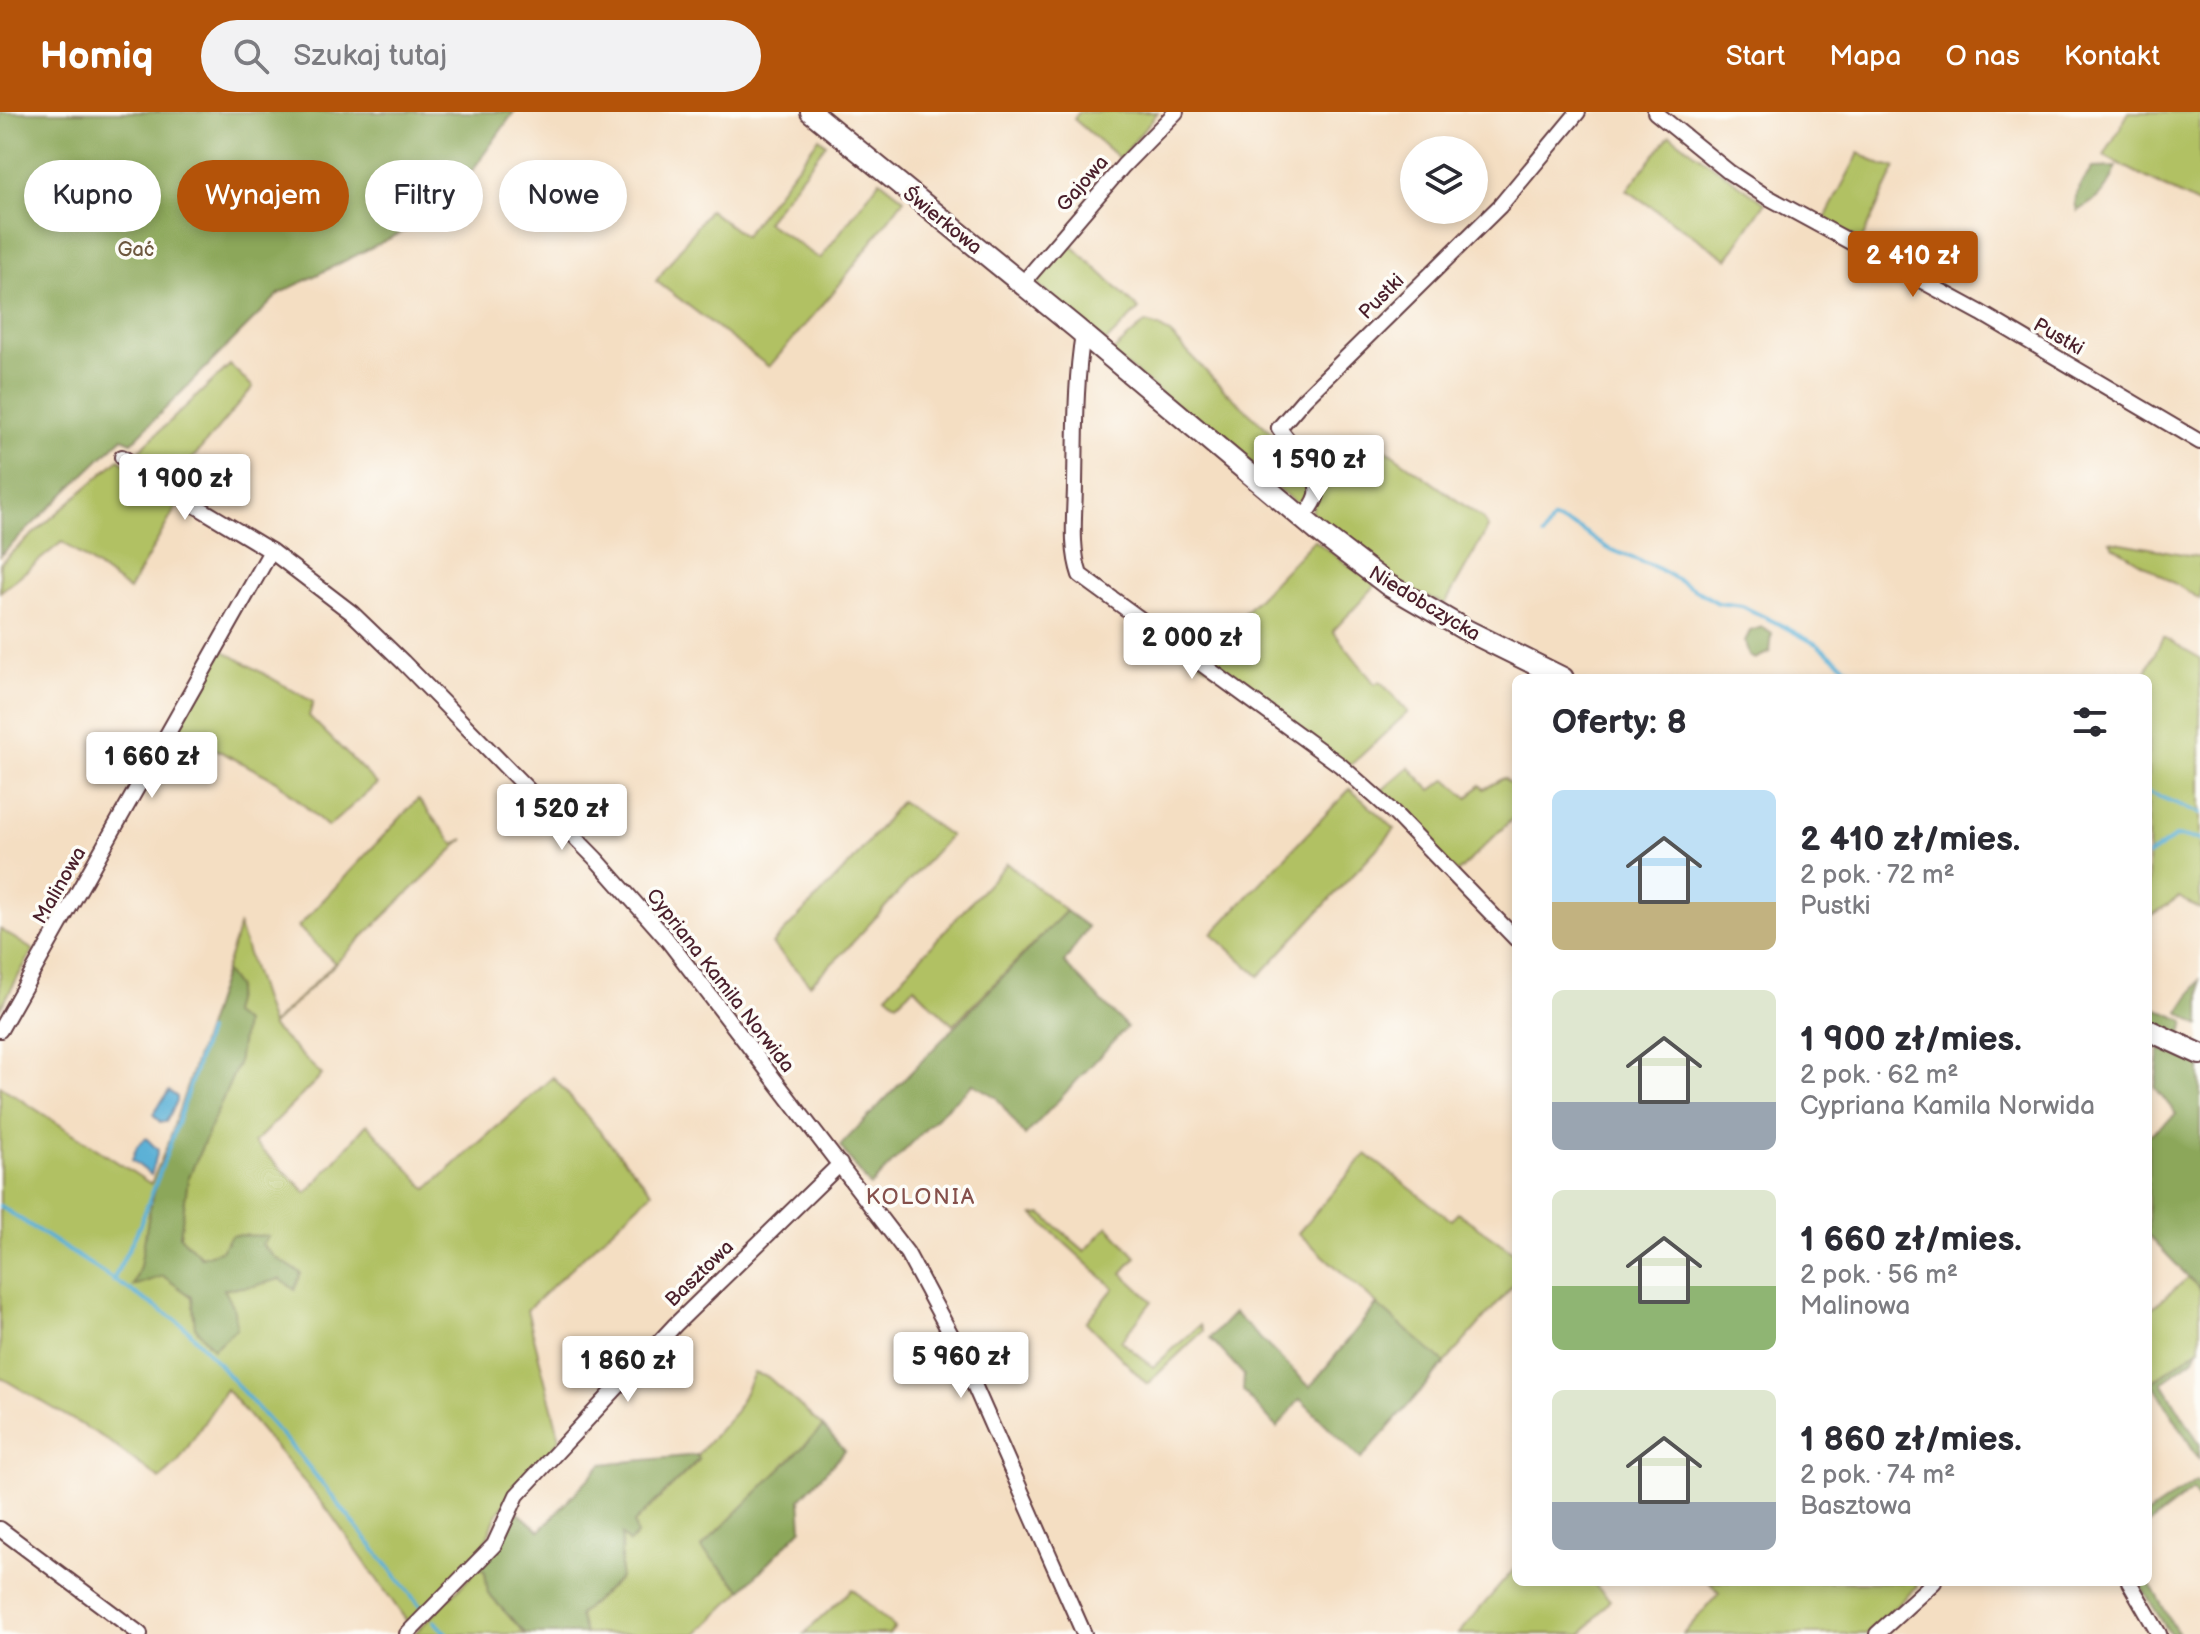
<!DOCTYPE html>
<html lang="pl">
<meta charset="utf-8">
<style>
body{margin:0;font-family:"Balsamiq Sans",sans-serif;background:#f2f2f3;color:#2b2b33;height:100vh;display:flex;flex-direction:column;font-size:30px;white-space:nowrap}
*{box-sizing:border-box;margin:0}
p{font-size:26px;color:#7c7c81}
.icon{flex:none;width:44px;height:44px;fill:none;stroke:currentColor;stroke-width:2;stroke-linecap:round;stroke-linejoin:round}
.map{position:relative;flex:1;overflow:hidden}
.panel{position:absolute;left:1512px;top:562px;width:640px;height:912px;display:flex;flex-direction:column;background:#fff;border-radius:12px;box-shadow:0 4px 12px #0003}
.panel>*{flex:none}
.banner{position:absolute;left:24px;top:48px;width:760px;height:72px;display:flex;gap:16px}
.fabs{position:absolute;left:1400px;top:24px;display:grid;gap:16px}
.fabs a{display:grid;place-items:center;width:88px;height:88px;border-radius:50%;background:#fff;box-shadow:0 4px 12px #0003;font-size:40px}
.price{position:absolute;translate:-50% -68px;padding:0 18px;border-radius:8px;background:#fff;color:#222;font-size:26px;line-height:52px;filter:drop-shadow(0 2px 4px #0008)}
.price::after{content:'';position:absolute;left:50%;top:48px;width:24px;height:18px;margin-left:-12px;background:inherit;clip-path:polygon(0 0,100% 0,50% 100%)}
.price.selected{background:#b45309;color:#fff}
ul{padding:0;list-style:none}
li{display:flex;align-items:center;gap:24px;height:200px;padding:0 40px}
li span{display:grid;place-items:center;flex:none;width:224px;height:160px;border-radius:12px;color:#555}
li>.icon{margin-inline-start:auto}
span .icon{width:96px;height:96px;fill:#fffc;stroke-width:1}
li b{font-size:34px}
h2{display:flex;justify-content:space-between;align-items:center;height:96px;padding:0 40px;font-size:34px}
.pill{padding:0 28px;border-radius:36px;background:#fff;box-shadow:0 4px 12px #0003;font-size:28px;line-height:72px}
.pill.selected{background:#b45309;color:#fff}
header{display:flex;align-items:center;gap:48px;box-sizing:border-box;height:112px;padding:0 40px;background:#b45309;color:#fff}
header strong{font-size:38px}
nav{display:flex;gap:44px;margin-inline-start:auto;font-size:28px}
.search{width:560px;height:72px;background:#f2f2f3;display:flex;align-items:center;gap:20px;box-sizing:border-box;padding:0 28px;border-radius:44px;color:#7c7c81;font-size:30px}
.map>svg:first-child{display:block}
.green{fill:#b1c164;stroke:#7e7048;stroke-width:2}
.forest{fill:#8ca75a;stroke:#6b6342;stroke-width:2}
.water{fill:#5ab0d6;stroke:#526880;stroke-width:2}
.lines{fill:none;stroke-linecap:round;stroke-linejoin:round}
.stream{stroke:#5ab0d6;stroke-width:4}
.street-casing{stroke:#643c42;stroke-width:18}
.secondary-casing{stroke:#643c42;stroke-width:24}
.street{stroke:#fff;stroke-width:14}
.secondary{stroke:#fff;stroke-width:20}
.labels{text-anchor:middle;stroke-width:7;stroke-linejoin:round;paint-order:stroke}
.street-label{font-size:20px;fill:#4a1f2b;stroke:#fdfcf7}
.park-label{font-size:20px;fill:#6e583f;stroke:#fdfcf7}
.neighbourhood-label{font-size:22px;letter-spacing:2px;fill:#85504b;stroke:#fdfcf7}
</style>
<header>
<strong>Homiq</strong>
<div class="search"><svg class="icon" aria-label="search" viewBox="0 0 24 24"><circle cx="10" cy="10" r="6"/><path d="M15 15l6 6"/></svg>Szukaj tutaj</div>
<nav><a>Start</a><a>Mapa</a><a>O nas</a><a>Kontakt</a></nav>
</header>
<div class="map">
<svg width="2200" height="1522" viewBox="0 0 2200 1522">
<rect width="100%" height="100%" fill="#fdfcf7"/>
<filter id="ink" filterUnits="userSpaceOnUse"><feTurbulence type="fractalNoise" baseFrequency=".0125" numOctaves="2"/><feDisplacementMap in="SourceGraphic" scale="16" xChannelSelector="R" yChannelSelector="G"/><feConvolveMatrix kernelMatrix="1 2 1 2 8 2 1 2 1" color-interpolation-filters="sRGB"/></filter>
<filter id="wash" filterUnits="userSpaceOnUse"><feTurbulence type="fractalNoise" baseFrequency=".006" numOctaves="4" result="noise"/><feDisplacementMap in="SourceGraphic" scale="32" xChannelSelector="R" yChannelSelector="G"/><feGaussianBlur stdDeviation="1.8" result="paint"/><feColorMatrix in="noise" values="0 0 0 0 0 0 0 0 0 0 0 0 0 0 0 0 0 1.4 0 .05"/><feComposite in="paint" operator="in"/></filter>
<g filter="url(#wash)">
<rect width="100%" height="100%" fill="#f4dec2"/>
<!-- green -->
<g class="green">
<path d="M1079 0H1158L1120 47 1074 7Z"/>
<path d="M2129 0H2200V93L2104 44Z"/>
<path d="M1670 23 1765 91 1727 147 1627 78Z"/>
<path d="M819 26 826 32 766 110 820 147 880 68 904 87 836 177 769 255 656 169 709 98 744 124Z"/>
<path d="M1859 41 1883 54 1896 55 1861 129 1824 108Z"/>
<path d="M1065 127 1139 197 1106 230 1033 169Z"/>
<path d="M1145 211 1159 215 1171 223 1224 278 1273 322 1304 360 1309 378 1301 395 1111 241Z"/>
<path d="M230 253 253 275 176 366 133 344Z"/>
<path d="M1373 328 1483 407 1488 416 1445 492 1412 479 1311 406 1318 362H1341Z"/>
<path d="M119 347 178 392 129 478 62 430 0 480V451Z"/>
<path d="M1314 428 1376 473 1333 519 1375 572 1380 569 1408 600 1352 652 1347 653 1198 549Z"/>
<path d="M2110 429 2200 445V487L2113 434Z"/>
<path d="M2163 525 2200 546V797L2179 785 2148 806V566H2143Z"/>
<path d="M221 537 313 590 309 604 377 672 328 715 277 669 177 617Z"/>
<path d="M1409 655 1431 678 1447 667 1468 686 1480 673 1484 677 1504 666 1516 677V703L1457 761 1381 679Z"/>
<path d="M1350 677 1395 717 1259 864 1212 822Z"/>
<path d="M418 687 454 732 464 727 271 914 322 963 254 1031 307 1081 367 1012 427 1077 553 965 652 1080 527 1198 560 1327 498 1400 484 1433 428 1495 408 1511 327 1397 226 1277 178 1350 160 1367 104 1326 0 1265V974L151 1072 175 1015 239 814 271 913 335 851 298 815Z"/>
<path d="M901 689 950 724 844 840 810 872 772 832 852 750Z"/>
<path d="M1007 751 1066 799 953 913 914 875 897 891 887 882Z"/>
<path d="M0 817 33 838 0 897Z"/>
<path d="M1366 1042 1451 1108 1458 1101 1516 1142V1170L1361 1347 1310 1275 1377 1192 1298 1121Z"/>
<path d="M1042 1102 1085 1139 1108 1114 1136 1145 1122 1161 1152 1189 1121 1229 1153 1255 1200 1213 1203 1219 1147 1272 1086 1210 1114 1176 1034 1103Z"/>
<path d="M2188 1166 2200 1176V1236L2148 1272V1199Z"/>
<path d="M754 1261 768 1265 823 1315 701 1436 742 1478 697 1522H585L579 1503 620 1466 622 1422 629 1430 634 1411 699 1348 697 1343 736 1299Z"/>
<path d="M480 1455 485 1460 489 1482 526 1522H414Z"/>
<path d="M1516 1455V1470H1592L1610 1488 1582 1522H1458Z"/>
<path d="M1709 1470H1915L1918 1474 1866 1522H1683L1719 1481Z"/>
<path d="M852 1477 895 1516 889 1522H804Z"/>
</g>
<!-- forest -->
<g class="forest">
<path d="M0 0H514L459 77 419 112 280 181 132 330 122 326 0 444Z"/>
<path d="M2116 55C2111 76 2097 89 2077 99 2071 82 2083 70 2092 56Z"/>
<path d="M1762 515 1772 522 1770 540 1755 547 1749 544 1745 529 1750 519Z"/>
<path d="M1066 799 1088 815 1064 851 1127 915 1025 1024 996 985 973 972 943 999 870 1074 840 1034Z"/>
<path d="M225 859 237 876 231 901 244 911 238 952 188 1067 180 1124 201 1145 220 1139 232 1123 268 1124 262 1133 275 1145 301 1161 295 1178 280 1167 254 1174 224 1177 233 1194 237 1216 213 1237 195 1215 192 1185 163 1164 133 1174 140 1154 150 1096 164 1044Z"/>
<path d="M2200 868V913L2179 900Z"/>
<path d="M2151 894 2185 909 2182 922 2176 923 2148 911V899Z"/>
<path d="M2160 937 2200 952V1177L2148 1123V1024L2176 1002 2155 975Z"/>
<path d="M1377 1193 1445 1251 1361 1347 1300 1287 1277 1316 1243 1279 1244 1263 1210 1226 1234 1201 1310 1275Z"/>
<path d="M2198 1237 2194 1246 2162 1270 2200 1332 2199 1347 2152 1270Z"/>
<path d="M823 1315 845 1339 800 1387 802 1416 742 1478 701 1436Z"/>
<path d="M697 1343 699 1347 634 1411 637 1423 629 1431 622 1423 620 1466 579 1503 585 1522H526L488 1482 485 1460 480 1455 514 1397 540 1419 602 1352Z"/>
<path d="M2196 1369 2200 1373V1390L2193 1378 2148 1413V1402Z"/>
<path d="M2148 1468 2178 1522H2170L2138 1470H2148Z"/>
</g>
<!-- water -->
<g class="water">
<path d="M169 979 177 985V989L166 1010H160L153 1002Z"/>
<path d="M146 1026 158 1038 151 1063 132 1048 137 1034Z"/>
</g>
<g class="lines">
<!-- stream -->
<g class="stream">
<path d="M1543 424 1553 407 1579 416 1607 436 1655 455 1718 491 1742 494 1781 513 1816 532 1861 566"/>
<path d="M2148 680 2200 701"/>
<path d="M2148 744 2175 725 2200 727"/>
<path d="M0 1094 176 1208 190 1220 300 1344 420 1494"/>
<path d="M113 1169C121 1150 132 1132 140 1113 165 1049 187 985 207 919"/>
<path d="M434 1509 447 1522"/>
</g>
</g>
</g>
<g filter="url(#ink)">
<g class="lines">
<defs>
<g id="street">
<path d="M1655 0 1729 60 1764 83 1981 201 2200 330"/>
<path d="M1022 172 1123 54 1176 0"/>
<path d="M1083 222C1075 271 1076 321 1075 371 1075 401 1070 434 1080 463L1340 653 1395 702 1516 827"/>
<path d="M122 345 193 392 271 439 352 501 403 550 596 747 666 826 907 1141 956 1232 1084 1522"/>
<path d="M1303 406C1308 400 1315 391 1317 383 1321 359 1291 335 1279 316L1304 287 1500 94 1578 0"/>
<path d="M0 918 271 439"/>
<path d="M0 1417 140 1522"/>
<path d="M2129 1470 2159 1522"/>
<path d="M407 1522 494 1433 517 1383 556 1341 675 1213 840 1052"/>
<path d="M1877 1522 1934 1470"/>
</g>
<g id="secondary">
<path d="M811 0 1075 215 1320 421 1388 473 1464 517 1563 566"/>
<path d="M2148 918 2200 942"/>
</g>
</defs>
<!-- street casing -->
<use href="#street" class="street-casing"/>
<!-- secondary casing -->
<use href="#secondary" class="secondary-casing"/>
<!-- street -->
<use href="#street" class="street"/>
<!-- secondary -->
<use href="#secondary" class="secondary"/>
</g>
</g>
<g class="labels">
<!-- street labels -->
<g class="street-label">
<text transform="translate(1082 71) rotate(-49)" y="7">Gajowa</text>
<text transform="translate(943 108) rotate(39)" y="7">Świerkowa</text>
<text transform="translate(1381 184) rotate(-45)" y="7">Pustki</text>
<text transform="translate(2059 224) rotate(30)" y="7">Pustki</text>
<text transform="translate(1425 491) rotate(31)" y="7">Niedobczycka</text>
<text transform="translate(59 773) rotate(-60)" y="7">Malinowa</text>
<text transform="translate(721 868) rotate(52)" y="7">Cypriana Kamila Norwida</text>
<text transform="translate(699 1161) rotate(-44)" y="7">Basztowa</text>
</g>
<!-- park labels -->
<g class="park-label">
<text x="136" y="144">Gać</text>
</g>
<!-- neighbourhood labels -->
<g class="neighbourhood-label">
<text x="921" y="1092">KOLONIA</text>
</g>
</g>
</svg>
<div class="fabs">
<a><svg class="icon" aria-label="layers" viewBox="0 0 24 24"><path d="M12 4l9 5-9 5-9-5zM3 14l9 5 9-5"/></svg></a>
</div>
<b class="price selected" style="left:1913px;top:187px">2 410 zł</b>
<b class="price" style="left:1319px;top:391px">1 590 zł</b>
<b class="price" style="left:185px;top:410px">1 900 zł</b>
<b class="price" style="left:1192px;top:569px">2 000 zł</b>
<b class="price" style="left:152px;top:688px">1 660 zł</b>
<b class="price" style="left:562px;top:740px">1 520 zł</b>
<b class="price" style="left:961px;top:1288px">5 960 zł</b>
<b class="price" style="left:628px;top:1292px">1 860 zł</b>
<div class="banner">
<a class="pill">Kupno</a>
<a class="pill selected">Wynajem</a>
<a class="pill">Filtry</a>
<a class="pill">Nowe</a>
</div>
<section class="panel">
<h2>Oferty: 8<svg class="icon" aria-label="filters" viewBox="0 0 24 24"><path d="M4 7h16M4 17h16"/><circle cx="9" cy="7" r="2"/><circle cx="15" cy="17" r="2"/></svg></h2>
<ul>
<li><span style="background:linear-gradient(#bfe0f5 70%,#c2b280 0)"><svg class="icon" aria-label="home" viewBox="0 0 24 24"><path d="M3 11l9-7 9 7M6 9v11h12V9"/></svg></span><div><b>2 410 zł/mies.</b><p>2 pok. · 72 m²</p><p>Pustki</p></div></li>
<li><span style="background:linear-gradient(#dfe7d0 70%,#9aa5b1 0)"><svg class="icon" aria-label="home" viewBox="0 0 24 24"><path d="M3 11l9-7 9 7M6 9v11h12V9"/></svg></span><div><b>1 900 zł/mies.</b><p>2 pok. · 62 m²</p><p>Cypriana Kamila Norwida</p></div></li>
<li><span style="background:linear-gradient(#dfe7d0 60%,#8fb573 0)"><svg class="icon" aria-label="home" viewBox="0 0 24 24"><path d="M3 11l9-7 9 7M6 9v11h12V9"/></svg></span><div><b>1 660 zł/mies.</b><p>2 pok. · 56 m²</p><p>Malinowa</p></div></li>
<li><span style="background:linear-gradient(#dfe7d0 70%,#9aa5b1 0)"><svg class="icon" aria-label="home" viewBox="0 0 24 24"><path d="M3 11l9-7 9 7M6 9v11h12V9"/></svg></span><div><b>1 860 zł/mies.</b><p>2 pok. · 74 m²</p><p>Basztowa</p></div></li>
</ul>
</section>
</div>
